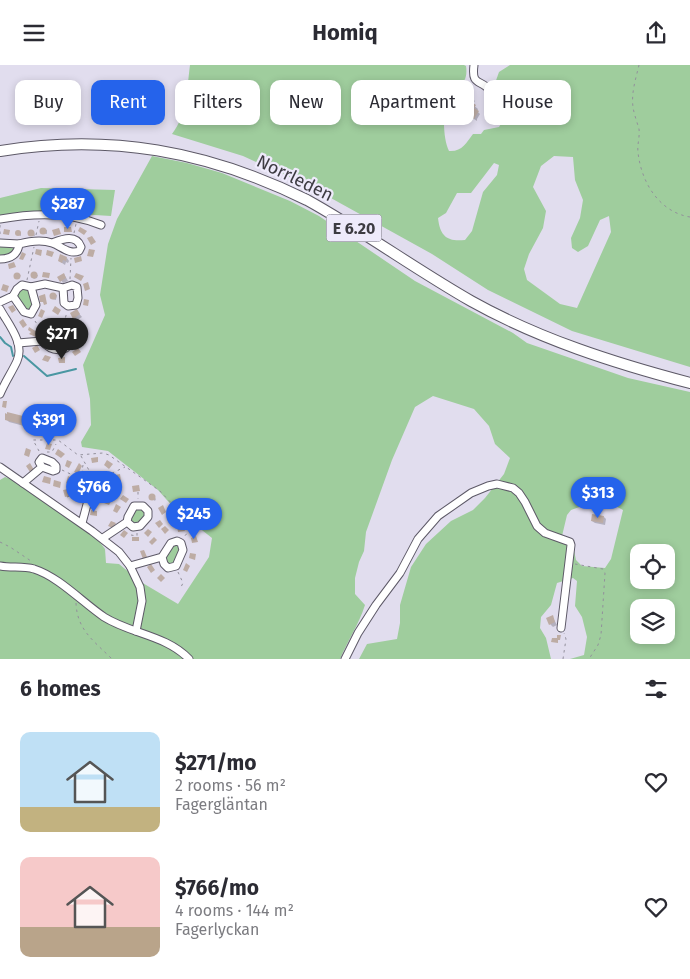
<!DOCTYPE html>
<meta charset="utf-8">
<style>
body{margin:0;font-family:"Fira Sans",sans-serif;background:#f7f7f7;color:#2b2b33;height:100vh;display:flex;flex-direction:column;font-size:19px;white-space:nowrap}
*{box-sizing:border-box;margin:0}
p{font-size:16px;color:#7c7c81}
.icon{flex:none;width:28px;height:28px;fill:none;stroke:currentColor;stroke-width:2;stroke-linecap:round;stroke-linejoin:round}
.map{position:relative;height:594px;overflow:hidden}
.panel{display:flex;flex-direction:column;background:#fff;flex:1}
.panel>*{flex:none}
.guide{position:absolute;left:15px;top:15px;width:660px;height:45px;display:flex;gap:10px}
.fabs{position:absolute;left:630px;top:479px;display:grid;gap:10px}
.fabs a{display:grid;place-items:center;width:45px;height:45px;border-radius:10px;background:#fff;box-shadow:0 2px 8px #0003;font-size:25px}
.price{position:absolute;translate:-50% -42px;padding:0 11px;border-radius:18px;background:#2563eb;color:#fff;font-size:16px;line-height:32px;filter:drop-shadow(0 1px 2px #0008)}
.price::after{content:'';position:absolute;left:50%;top:30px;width:15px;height:11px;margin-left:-8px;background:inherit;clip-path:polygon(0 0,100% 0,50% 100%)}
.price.selected{background:#222;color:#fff}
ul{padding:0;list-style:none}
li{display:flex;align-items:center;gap:15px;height:125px;padding:0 20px}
li span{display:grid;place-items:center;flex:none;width:140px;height:100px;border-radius:10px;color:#555}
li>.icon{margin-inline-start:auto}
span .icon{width:60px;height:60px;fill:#fffc;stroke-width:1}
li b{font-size:21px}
h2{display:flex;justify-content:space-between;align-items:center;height:60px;padding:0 20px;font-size:21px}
.pill{padding:0 18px;border-radius:10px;background:#fff;box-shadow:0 2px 8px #0003;font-size:18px;line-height:45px}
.pill.selected{background:#2563eb;color:#fff}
header{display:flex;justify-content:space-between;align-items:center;height:65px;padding:0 20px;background:#fff;font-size:22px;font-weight:700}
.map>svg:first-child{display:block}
.green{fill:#9fcd9d;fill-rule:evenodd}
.shadow{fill:#0003}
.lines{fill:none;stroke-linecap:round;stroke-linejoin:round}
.stream{stroke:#4a97a2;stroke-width:2}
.building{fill:#bdaca4}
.minor-casing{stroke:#5d5967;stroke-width:9}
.highway-casing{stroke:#5d5967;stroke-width:12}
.path{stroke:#928f9b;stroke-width:1;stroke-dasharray:2.5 4;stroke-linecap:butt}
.minor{stroke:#fff;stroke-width:7}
.highway{stroke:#fff;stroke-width:10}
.labels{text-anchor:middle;stroke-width:4.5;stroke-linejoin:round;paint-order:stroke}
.shield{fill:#eeeafb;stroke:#72707a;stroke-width:1}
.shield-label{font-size:16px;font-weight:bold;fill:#3d3b42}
.street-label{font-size:18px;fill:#3d3b42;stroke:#eeeafb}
</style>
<header><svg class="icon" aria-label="menu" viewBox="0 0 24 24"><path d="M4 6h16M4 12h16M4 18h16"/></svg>Homiq<svg class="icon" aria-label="share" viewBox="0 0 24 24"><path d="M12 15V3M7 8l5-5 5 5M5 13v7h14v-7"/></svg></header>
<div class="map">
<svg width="690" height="594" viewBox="0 0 690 594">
<rect width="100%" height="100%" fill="#e1ddee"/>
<!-- green -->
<g class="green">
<path d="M190 0H464L466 1C469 22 455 20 448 34 442 46 443 74 449 86 462 87 466 78 473 69H481L484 65 499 62 504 54 505 46 501 45 504 39 495 33 493 24 499 7 510 0H690V302L572 266 488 225 432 189 311 122 243 91 172 69C187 50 187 23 190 0ZM554 91 573 92 575 115 583 135 580 153 571 173 572 183 578 187 588 181 600 155 609 151 611 167 577 243 560 239 527 215 524 204 529 189 543 163 546 146 533 122 541 101ZM494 98 499 100 497 110 483 127 472 166 465 175C447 177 440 171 438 153L446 148 457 128H471Z"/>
<path d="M152 91 187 98 222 108 290 136 319 151 415 216 513 268 527 278 628 313 690 327V594H570L584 590 587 572 582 552 575 541 577 516 573 513 557 518 551 540 541 552 540 563 546 573 551 594H359L367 579 397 574 400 558V540L411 502 426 479 451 456 473 445 485 433 504 409 510 393 495 379 489 361 474 344 433 331 415 342 392 395 366 467 364 486 359 497 355 513V529L365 540C359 559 348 575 340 594H0V415L5 412 16 416 93 468 105 484 106 498 119 499 141 517 178 539 209 492 212 473 174 443 158 425 108 386 82 382 81 377 91 360 90 334 83 300 105 250 100 230 108 179 117 154ZM602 434 623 445 611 494 605 503 582 501 576 495 572 476 562 471 567 450 571 445ZM639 488H666V515H639ZM639 542H666V570H639Z"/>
<path d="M41 123 115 125 111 151 46 147 0 152V133Z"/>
<path d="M0 179 14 180 16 185 0 193Z"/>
<path d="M19 223H30L35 242 28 248 14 230Z"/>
<path d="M51 272 67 276 64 282H50L45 274Z"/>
<path d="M139 441 147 448 140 460 131 459 129 452Z"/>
<path d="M180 479 178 497 167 500 164 491 170 480Z"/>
</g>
<!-- shadow -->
<g class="shadow">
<path d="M461 26 475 36 472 39 478 44 477 46 480 49 477 54V56L471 52 469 55 465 52 467 42Z"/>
<path d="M41 164 47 165V169L41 168Z"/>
<path d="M16 166 21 168V171L16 169Z"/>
<path d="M29 166 34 167 35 171 29 170Z"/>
<path d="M67 193 69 196 68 198 66 197 65 200 59 196Z"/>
<path d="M32 208 38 210 37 213 34 214 31 211Z"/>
<path d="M16 209H19L21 211 17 213Z"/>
<path d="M64 209 68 216 63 218 61 215Z"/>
<path d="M52 229 57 230 56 235 52 234Z"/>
<path d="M77 246 82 252 77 255 74 253Z"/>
<path d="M68 261 73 263 71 267 67 265Z"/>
<path d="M80 270 82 277 79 278 76 271Z"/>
<path d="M8 348 23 352 26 354 24 361 9 357 6 354Z"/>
<path d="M151 429 156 434 155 436 150 432Z"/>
<path d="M604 452 606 454 605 460 595 458 592 456Z"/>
<path d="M552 551 557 560 553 562 550 559Z"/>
</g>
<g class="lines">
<!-- stream -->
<g class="stream">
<path d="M0 272 5 278 11 282 13 291"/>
<path d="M24 291 47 311 76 304"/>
</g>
</g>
<!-- building -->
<g class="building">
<path d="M461 25 473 32 470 36 476 40 474 43 479 46 474 54 468 50 466 53 461 50 466 42 457 36 458 34 455 32Z"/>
<path d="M64 162H71L72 167H64Z"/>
<path d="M80 162 87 166 84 170 78 166Z"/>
<circle cx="43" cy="166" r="3.5"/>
<path d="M59 163 61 169 54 171 52 165Z"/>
<path d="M4 164 10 165 9 170 3 169Z"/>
<circle cx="31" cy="168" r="3.5"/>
<circle cx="18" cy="168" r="3"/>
<path d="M92 171 96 177 91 180 87 173Z"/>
<path d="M36 184 42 185 41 191 35 189Z"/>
<path d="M89 184 95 185 93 192 87 191Z"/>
<path d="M47 185 54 187 52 192 46 190Z"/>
<path d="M22 187 26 189 23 195 19 194Z"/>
<path d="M60 189 67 192 66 196 63 195 62 198 58 196Z"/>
<path d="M81 191 82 196 75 198 74 193Z"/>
<path d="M14 197 16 202 9 204 8 199Z"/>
<circle cx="34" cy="210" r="3.5"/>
<path d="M43 207 50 208 49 213 42 212Z"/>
<circle cx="17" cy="211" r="3.5"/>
<path d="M64 208 66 213 60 217 57 212Z"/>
<path d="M76 208 84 211 81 216 74 212Z"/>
<path d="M88 217 90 224 85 226 83 219Z"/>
<path d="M3 219 9 221 7 227 1 225Z"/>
<circle cx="53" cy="231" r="3.5"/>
<path d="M45 229 47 239 44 240 43 237H40L39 231Z"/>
<path d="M84 234 89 235 88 241 83 240Z"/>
<path d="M13 240 16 245 12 248 8 242Z"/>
<path d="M55 241 61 245 58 250 52 246Z"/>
<path d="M41 244 45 246 42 253 38 251Z"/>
<path d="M77 244 80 249 73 254 70 248Z"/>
<path d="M23 254 27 260 23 263 19 257Z"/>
<path d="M48 259H55L56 263 49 265Z"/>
<circle cx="68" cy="263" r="3.5"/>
<path d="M29 262 37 267 36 272 29 269 31 267 28 265Z"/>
<circle cx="78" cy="273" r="3.5"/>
<path d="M37 280 40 285 35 288 32 283Z"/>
<path d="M78 283 81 287 75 291 72 287Z"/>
<path d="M45 290 51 292 48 297 42 295Z"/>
<path d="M65 292V298H59L58 293Z"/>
<path d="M3 336H7L6 343 2 342Z"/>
<path d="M7 347 23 351 21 359 5 355V348L7 349Z"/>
<path d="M47 378 52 379 50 385 45 384Z"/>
<path d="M26 383 31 385 29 392 24 390Z"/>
<path d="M58 384 65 389 61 393 55 389Z"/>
<path d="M98 392V397L92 398 91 393Z"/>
<path d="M67 395 72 397 69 403 65 401Z"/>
<path d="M107 395 113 399 109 404 104 400Z"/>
<path d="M30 398 34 405 30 407 26 401Z"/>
<path d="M79 398 82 401 78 409 74 407Z"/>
<path d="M120 409 121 416H115V410Z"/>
<path d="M44 411 51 413 50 419 42 417Z"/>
<path d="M68 411 73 413 70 420 66 418Z"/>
<path d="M54 415 61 417 60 423 53 421Z"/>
<path d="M139 420 140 426 133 427 132 421Z"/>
<path d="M113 422 117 424 114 429 110 426Z"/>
<path d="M68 424 70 431 65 432 63 425Z"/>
<circle cx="152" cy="432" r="3.5"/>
<path d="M78 430 83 433 81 438 75 435Z"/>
<path d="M123 430 129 434 126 438 120 434Z"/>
<path d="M107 432 112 434 109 440 104 438Z"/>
<path d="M116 439 121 442 117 448 113 446Z"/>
<path d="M163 440 166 447 162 450 158 443Z"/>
<path d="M91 445 97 446V451L90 450Z"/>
<path d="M592 449 604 451 603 458 591 456Z"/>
<path d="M160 455 163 459 159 463 155 458Z"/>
<path d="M111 456 116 458 113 463 108 461Z"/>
<path d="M182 459 185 466 178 467 177 460Z"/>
<path d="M165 461 169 465 165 469 161 464Z"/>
<path d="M148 464 152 467 148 472 144 468Z"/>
<path d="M124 465 128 468 124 473 120 470Z"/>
<path d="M196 471 198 477 192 478 191 473Z"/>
<rect x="132" y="472" width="7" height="4"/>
<path d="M154 472 157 475 152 480 149 477Z"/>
<path d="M144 485 147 492 143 494 140 486Z"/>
<path d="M190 488 196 489 195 495 189 493Z"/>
<path d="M186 498 190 501 187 507 183 505Z"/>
<path d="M151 499 155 505 151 508 147 502Z"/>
<path d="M161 509 165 513 161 517 157 513Z"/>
<path d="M553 550 555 557 549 560 546 553Z"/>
<path d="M557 570H561L560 575H558V578L551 577 552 573H557Z"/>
</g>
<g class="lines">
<defs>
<g id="minor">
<path d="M474 0C471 23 482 13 491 27"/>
<path d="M0 154C33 148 70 147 101 160"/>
<path d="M0 178 19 179"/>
<path d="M0 194C11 194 18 189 19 179 30 176 41 174 52 178 61 181 69 190 79 186L81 182C76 169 63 174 52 178"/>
<path d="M13 231 24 247 31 249 36 240 31 222"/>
<path d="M0 237 13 231 17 224 22 220 31 222 45 219 63 223 72 220 77 222 78 233 76 240 68 241 64 238 63 223"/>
<path d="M0 244C8 259 25 278 17 296 12 307 5 317 0 329"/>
<path d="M18 278 42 276C49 284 56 287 66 283L69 278 67 273 61 271H46L42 276"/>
<path d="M0 402 92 466 119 487 130 501 140 522 142 536 136 566"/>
<path d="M23 418 42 402 53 406 56 405V401L52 397 42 393 39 397 42 402"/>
<path d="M82 458 89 432 96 431 103 421 102 415 99 412 91 413 86 420 85 426 89 432"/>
<path d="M103 473 127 457 133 462 140 461 148 452V446L143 441H134L128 452 127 457"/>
<path d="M0 501C11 503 23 501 34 504 59 512 82 537 104 552 131 569 166 570 189 594"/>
<path d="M130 501 162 492 171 478 177 476 181 478 183 485 176 501 168 503 164 499 162 492"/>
<path d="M345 594 358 568 376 540 400 508 418 474 438 451 471 428 488 421 497 419 513 423 519 428 525 437 537 461 545 468 570 477 571 480 561 563"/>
</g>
<path id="highway" d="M0 86C109 68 208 86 307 135 363 166 415 204 471 236 539 274 614 298 690 318"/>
</defs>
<!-- minor casing -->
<use href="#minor" class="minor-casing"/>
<!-- highway casing -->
<use href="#highway" class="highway-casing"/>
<!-- path -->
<g class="path">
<path d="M639 0C636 13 631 28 633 42 634 49 637 57 639 64 640 72 637 80 638 87 641 117 659 147 690 152"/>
<rect x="52" y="137" width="2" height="1"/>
<path d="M74 168 76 159"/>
<path d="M0 169V160"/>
<path d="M36 170 39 156"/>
<path d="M70 214 71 193"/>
<path d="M27 215 34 182"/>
<path d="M35 256 41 265"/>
<path d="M62 265 67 247"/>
<path d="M39 386 33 375H58L78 390 103 388 109 390 160 426 193 461 184 472"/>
<path d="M47 387H52L56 379"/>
<path d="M81 391 90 407"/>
<path d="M83 400 82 406 87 409"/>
<path d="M62 405 81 414"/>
<path d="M106 411 125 402"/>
<path d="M109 423 113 420 119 423 122 420"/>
<path d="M138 427V434"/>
<path d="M67 432 72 430 71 427 78 425"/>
<path d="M131 470 137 471V468"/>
<path d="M0 477 10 482 31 496"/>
<path d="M575 499 603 504 605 508 601 570 598 580 589 594"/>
<path d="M178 507 183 518 181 522"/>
<path d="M76 538C77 565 94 576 112 594"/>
<path d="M563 594 566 574 564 568"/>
</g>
<!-- minor -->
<use href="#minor" class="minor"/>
<!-- highway -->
<use href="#highway" class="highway"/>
</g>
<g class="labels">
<!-- shield labels -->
<rect class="shield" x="326.5" y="149.5" width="55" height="27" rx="4"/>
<g class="shield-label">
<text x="354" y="169">E 6.20</text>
</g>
<!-- street labels -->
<g class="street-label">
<text transform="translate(295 113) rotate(26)" y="6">Norrleden</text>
</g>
</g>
</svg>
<div class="fabs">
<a><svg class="icon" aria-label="locate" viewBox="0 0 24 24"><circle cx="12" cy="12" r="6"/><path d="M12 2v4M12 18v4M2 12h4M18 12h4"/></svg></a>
<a><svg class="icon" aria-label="layers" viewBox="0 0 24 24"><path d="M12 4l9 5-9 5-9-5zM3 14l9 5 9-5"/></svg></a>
</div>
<b class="price" style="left:68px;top:165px">$287</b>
<b class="price selected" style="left:62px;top:295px">$271</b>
<b class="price" style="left:49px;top:381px">$391</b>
<b class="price" style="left:94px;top:448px">$766</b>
<b class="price" style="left:598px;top:454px">$313</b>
<b class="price" style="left:194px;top:475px">$245</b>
<div class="guide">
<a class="pill">Buy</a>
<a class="pill selected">Rent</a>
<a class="pill">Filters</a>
<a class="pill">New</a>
<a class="pill">Apartment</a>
<a class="pill">House</a>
</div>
</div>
<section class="panel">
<h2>6 homes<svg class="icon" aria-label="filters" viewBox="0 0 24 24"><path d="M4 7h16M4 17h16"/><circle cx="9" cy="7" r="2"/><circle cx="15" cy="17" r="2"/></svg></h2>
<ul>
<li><span style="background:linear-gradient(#bfe0f5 75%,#c2b280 0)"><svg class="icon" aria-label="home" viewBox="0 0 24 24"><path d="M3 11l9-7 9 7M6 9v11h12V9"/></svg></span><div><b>$271/mo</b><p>2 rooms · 56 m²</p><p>Fagergläntan</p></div><svg class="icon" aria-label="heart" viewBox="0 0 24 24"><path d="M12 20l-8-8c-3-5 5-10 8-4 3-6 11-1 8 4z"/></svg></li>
<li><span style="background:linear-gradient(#f6c9c9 70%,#b9a48a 0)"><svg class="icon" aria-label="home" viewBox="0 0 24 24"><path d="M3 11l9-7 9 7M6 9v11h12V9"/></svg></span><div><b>$766/mo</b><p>4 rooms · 144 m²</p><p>Fagerlyckan</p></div><svg class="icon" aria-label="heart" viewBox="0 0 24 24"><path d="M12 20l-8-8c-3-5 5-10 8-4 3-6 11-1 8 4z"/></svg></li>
</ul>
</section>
